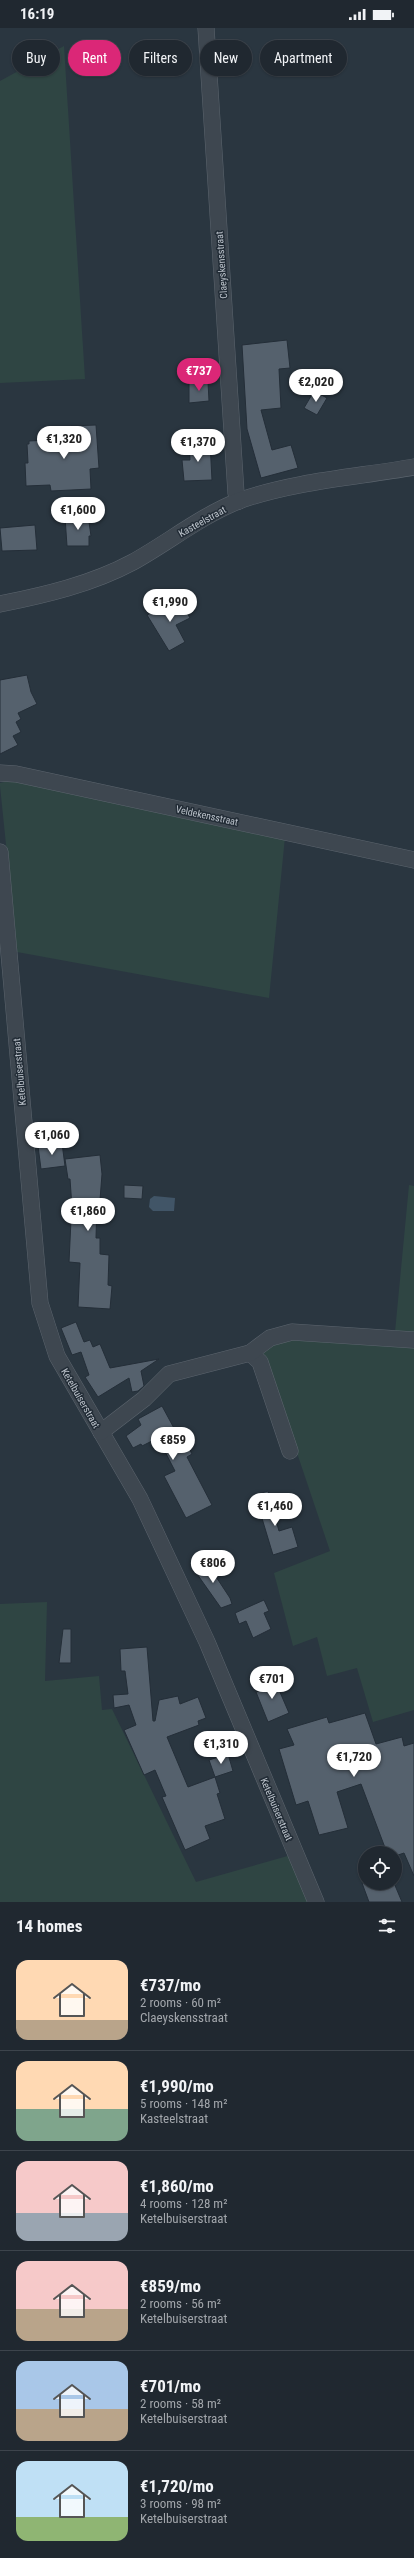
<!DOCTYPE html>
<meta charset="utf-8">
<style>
body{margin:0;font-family:"Roboto Condensed",sans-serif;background:#2d343c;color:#f1f3f6;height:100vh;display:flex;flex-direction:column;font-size:15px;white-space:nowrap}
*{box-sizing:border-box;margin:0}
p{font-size:13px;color:#a2a6ab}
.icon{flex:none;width:22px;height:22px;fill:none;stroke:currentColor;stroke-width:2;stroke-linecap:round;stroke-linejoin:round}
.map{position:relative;height:1874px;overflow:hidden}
.side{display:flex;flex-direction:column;background:#202830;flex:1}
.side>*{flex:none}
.hud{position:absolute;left:12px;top:12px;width:390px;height:36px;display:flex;gap:8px}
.tools{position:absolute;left:358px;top:1818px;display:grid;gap:8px}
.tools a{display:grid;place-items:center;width:44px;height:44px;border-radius:50%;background:#202830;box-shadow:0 1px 3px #0004,0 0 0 1px #3d444c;font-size:20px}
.price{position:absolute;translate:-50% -34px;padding:0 9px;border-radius:14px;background:#fff;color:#222;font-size:13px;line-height:26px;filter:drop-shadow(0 1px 2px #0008)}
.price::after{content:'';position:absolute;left:50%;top:24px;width:12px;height:9px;margin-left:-6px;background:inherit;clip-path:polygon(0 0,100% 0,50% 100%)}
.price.current{background:#db2777;color:#fff}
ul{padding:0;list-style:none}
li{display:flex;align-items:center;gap:12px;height:100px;padding:0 16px}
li+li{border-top:1px solid #3d444c}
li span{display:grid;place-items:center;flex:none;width:112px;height:80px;border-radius:12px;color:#555}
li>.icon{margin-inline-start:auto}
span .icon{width:48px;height:48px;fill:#fffc;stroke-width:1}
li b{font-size:17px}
h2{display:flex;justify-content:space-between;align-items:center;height:48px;padding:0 16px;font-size:17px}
.tag{padding:0 14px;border-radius:18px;background:#202830;box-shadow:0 1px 3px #0004,0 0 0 1px #3d444c;font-size:14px;line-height:36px}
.tag.current{background:#db2777;color:#fff}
.status{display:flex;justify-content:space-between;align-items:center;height:28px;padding:0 20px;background:#202830;direction:ltr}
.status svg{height:11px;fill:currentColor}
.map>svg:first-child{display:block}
.green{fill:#2f4543}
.water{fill:#415567}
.building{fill:#55616d;stroke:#242e38}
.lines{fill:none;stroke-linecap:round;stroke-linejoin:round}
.minor-casing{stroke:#5c656e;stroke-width:17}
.minor{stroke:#3e4750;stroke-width:16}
.labels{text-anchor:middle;stroke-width:3;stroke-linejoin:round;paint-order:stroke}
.street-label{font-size:10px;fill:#bbc2ca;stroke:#222c36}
</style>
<div class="status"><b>16:19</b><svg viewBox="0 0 49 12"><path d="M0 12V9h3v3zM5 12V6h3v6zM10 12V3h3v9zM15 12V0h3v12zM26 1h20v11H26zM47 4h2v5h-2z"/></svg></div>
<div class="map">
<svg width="414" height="1874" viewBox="0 0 414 1874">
<rect width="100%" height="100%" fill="#2a3640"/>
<!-- green -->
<g class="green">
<path d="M64 18 85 351 0 355V53Z"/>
<path d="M12 752 285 809 269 970 17 924 0 758V755Z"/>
<path d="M409 1157 414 1158V1305L395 1304Z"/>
<path d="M283 1311 414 1319V1682L373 1694 357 1640 327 1648 317 1609 293 1618 274 1545 330 1523 262 1321Z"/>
<path d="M47 1574 45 1653 99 1648 102 1682 112 1681 196 1854 291 1827 310 1874H0V1576Z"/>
</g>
<!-- water -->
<path class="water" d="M154 1168 175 1170 174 1183H153L149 1179 150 1171Z"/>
<!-- building -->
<g class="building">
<path d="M287 312 290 340 279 341 281 380 261 382 272 422 291 417 298 440 261 450 247 401 242 317Z"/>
<path d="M208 354 209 373 189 375V355Z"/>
<path d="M314 363 327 370 317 387 304 380Z"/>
<path d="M96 397 99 440 90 441 91 461 51 463 50 457 26 458 25 435H28L27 416H29V413L48 412V408L72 407 71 398Z"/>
<path d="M210 414 212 452 184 453 182 432H190L189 416Z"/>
<path d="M88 487 91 508H89V518H67L65 489Z"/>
<path d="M35 497 37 522 2 523 0 500Z"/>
<path d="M179 570 190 590 176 597 185 614 169 623 147 587Z"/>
<path d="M27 647 31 664 37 676 18 685 21 691 16 694 21 704 13 708 18 717 0 726V652Z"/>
<path d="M62 1115 65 1138 41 1141 38 1118Z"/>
<path d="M100 1127 102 1146 100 1172H97L96 1210H100V1226L109 1227 108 1257 112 1258 110 1281 78 1279 80 1235 69 1234 71 1192 67 1191V1179H72L70 1151H68L65 1131Z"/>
<path d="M124 1157 143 1158 142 1171 124 1170Z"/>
<path d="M76 1294 84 1314 90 1312 93 1319 100 1316 110 1340 159 1331 141 1343 144 1358 138 1363 132 1364 129 1350 98 1369 85 1349 89 1347 81 1324 72 1327 61 1300Z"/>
<path d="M162 1378 182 1415 186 1414 192 1426 187 1429 212 1477 186 1490 164 1448 175 1443 158 1410 142 1418 141 1416 133 1420 126 1408 141 1397 138 1391Z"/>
<path d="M268 1463 279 1503 292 1499 298 1519 273 1527 255 1467Z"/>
<path d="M205 1532 230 1570 232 1576 221 1580 197 1546 193 1539Z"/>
<path d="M264 1572 269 1583 264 1585 271 1601 253 1610 246 1593 239 1596 235 1585Z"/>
<path d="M63 1601H71V1635H59Z"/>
<path d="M147 1619 153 1693H155L159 1672 178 1668 180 1676 198 1669 206 1690 198 1693 199 1697 167 1709 188 1759 215 1749 220 1765 217 1766 225 1791 205 1798 210 1811 185 1822 162 1769 166 1768 155 1742 144 1747 124 1702 136 1697 129 1677 114 1680 113 1667 128 1666 125 1643H121L120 1621Z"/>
<path d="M273 1648 289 1685 268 1694 256 1664 262 1662 259 1654Z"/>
<path d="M365 1685 376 1716 402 1709 404 1718 414 1715V1848L404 1825 395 1828V1825H387L361 1756 337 1764 348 1800 319 1807 308 1773 296 1777 279 1721 294 1717 287 1701 327 1689 329 1695Z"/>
<path d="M228 1726 233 1743 215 1749 209 1732Z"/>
<path d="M362 1855H394L402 1874H369Z"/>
</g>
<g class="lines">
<defs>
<g id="minor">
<path d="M206 0 236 465 239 473"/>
<path d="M0 576C45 567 92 556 133 534 169 514 202 487 241 472 296 453 357 449 414 439"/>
<path d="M0 745 16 746 414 832"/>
<path d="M0 824 40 1275 57 1328 140 1471 207 1614 316 1874"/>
<path d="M250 1325 260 1334 290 1423"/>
<path d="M101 1404 144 1371 169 1346 250 1325 270 1310 292 1304 414 1312"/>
</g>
</defs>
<!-- minor casing -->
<use href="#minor" class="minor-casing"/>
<!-- minor -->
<use href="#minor" class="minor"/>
</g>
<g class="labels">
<!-- street labels -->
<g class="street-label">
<text transform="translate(221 237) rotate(-94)" y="4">Claeyskensstraat</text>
<text transform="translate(202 493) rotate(-29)" y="4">Kasteelstraat</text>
<text transform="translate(207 787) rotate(12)" y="4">Veldekensstraat</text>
<text transform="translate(19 1044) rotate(-95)" y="4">Ketelbuiserstraat</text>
<text transform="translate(81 1370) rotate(60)" y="4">Ketelbuiserstraat</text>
<text transform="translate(277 1781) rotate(67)" y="4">Ketelbuiserstraat</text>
</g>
</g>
</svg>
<div class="tools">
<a><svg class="icon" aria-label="locate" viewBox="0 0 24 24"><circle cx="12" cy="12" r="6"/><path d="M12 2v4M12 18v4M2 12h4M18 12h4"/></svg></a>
</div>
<b class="price current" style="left:199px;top:364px">€737</b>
<b class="price" style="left:316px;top:375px">€2,020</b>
<b class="price" style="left:64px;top:432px">€1,320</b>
<b class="price" style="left:198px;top:435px">€1,370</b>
<b class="price" style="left:78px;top:503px">€1,600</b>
<b class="price" style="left:170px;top:595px">€1,990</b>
<b class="price" style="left:52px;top:1128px">€1,060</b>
<b class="price" style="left:88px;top:1204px">€1,860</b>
<b class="price" style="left:173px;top:1433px">€859</b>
<b class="price" style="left:275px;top:1499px">€1,460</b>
<b class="price" style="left:213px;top:1556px">€806</b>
<b class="price" style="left:272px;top:1672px">€701</b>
<b class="price" style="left:221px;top:1737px">€1,310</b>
<b class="price" style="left:354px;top:1750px">€1,720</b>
<div class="hud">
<a class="tag">Buy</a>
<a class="tag current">Rent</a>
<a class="tag">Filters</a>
<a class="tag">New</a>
<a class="tag">Apartment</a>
</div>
</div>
<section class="side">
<h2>14 homes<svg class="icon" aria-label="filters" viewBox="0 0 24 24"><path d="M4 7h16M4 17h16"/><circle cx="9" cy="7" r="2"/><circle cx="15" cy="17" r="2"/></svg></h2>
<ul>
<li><span style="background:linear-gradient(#ffd9b3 75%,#b9a48a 0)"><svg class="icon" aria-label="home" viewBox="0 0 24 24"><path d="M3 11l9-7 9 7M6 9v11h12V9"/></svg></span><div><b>€737/mo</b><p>2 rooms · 60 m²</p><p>Claeyskensstraat</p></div></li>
<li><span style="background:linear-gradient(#ffd9b3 60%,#7fa58c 0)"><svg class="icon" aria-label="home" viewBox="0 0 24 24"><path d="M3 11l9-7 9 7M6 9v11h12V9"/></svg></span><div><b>€1,990/mo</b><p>5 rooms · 148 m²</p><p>Kasteelstraat</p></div></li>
<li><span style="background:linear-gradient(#f6c9c9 65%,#9aa5b1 0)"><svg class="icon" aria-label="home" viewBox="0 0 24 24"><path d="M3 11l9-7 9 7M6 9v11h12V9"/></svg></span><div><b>€1,860/mo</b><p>4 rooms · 128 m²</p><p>Ketelbuiserstraat</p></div></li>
<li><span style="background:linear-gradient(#f6c9c9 60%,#b9a48a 0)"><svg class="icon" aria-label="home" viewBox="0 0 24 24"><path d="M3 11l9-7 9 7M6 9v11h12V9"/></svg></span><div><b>€859/mo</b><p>2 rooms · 56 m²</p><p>Ketelbuiserstraat</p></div></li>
<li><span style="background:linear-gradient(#a9c7e8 60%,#b9a48a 0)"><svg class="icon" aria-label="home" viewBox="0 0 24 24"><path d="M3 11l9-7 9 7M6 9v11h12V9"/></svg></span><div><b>€701/mo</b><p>2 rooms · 58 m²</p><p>Ketelbuiserstraat</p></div></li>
<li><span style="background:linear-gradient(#bfe0f5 70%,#8fb573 0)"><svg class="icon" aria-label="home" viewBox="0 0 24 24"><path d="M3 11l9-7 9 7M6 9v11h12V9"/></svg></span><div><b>€1,720/mo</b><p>3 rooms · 98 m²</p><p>Ketelbuiserstraat</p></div></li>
</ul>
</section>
